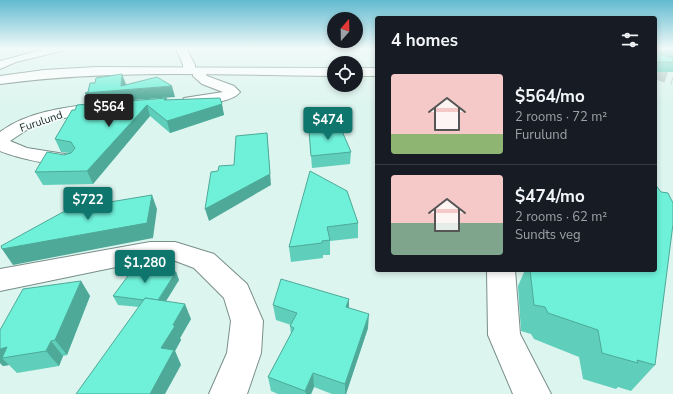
<!DOCTYPE html>
<meta charset="utf-8">
<style>
body{margin:0;font-family:"Nunito Sans",sans-serif;background:#242831;color:#f1f3f6;height:100vh;display:flex;flex-direction:column;font-size:15px;white-space:nowrap}
*{box-sizing:border-box;margin:0}
p{font-size:13px;color:#9ea1a6}
.icon{flex:none;width:22px;height:22px;fill:none;stroke:currentColor;stroke-width:2;stroke-linecap:round;stroke-linejoin:round}
.map{position:relative;flex:1;overflow:hidden}
.sheet{position:absolute;left:375px;top:16px;width:282px;height:256px;display:flex;flex-direction:column;background:#171b24;border-radius:4px;box-shadow:0 2px 6px #0003}
.sheet>*{flex:none}
.needle{width:26px;rotate:20deg}
.tools{position:absolute;left:327px;top:12px;display:grid;gap:8px}
.tools a{display:grid;place-items:center;width:36px;height:36px;border-radius:50%;background:#171b24;box-shadow:0 2px 6px #0003;font-size:20px}
.price{position:absolute;translate:-50% -34px;padding:0 9px;border-radius:4px;background:#0f766e;color:#fff;font-size:13px;line-height:26px;filter:drop-shadow(0 1px 2px #0008)}
.price::after{content:'';position:absolute;left:50%;top:24px;width:12px;height:9px;margin-left:-6px;background:inherit;clip-path:polygon(0 0,100% 0,50% 100%)}
.price.active{background:#222;color:#fff}
ul{padding:0;list-style:none}
li{display:flex;align-items:center;gap:12px;height:100px;padding:0 16px}
li+li{border-top:1px solid #363941}
li span{display:grid;place-items:center;flex:none;width:112px;height:80px;border-radius:4px;color:#555}
li>.icon{margin-inline-start:auto}
span .icon{width:48px;height:48px;fill:#fffc;stroke-width:1}
li b{font-size:17px}
h2{display:flex;justify-content:space-between;align-items:center;height:48px;padding:0 16px;font-size:17px}
.map>svg:first-child{display:block}
.lines{fill:none;stroke-linecap:round;stroke-linejoin:round}
.primary-tunnel{stroke:#b8cdc8;stroke-width:12;stroke-dasharray:12 6;stroke-linecap:butt}
.minor-casing{stroke:#798e89;stroke-width:2}
.tertiary-casing{stroke:#798e89;stroke-width:2}
.path{stroke:#99aca7;stroke-width:1.5;stroke-dasharray:0.5 1.5;stroke-linecap:butt}
.minor{fill:#fff;fill-rule:evenodd}
.tertiary{fill:#fff;fill-rule:evenodd}
.wall{fill:#5fcfbb}
.shaded-wall{fill:#4ea998}
.building{fill:#6ff1d9;stroke:#4ea998}
.labels{text-anchor:middle;stroke-width:3;stroke-linejoin:round;paint-order:stroke}
.far-street-label{font-size:11px;fill:#262f2c;stroke:#f5fefc}
</style>
<div class="map">
<svg width="673" height="394" viewBox="0 0 673 394">
<rect width="100%" height="100%" fill="#ddf5ef"/>
<g class="lines">
<!-- primary-tunnel -->
<path class="primary-tunnel" d="M655 73 673 79"/>
<defs>
<g id="minor">
<path d="M49 48H66L65 50 16 62 0 69V61Z"/>
<path d="M176 48H186L195 65V69H203L207 76 234 86 240 92C232 103 202 104 189 105L184 104 182 101 184 98 223 92 202 84 193 76V74H185L183 71V65Z"/>
<path d="M101 103 106 105 109 108 106 111 52 120 28 129 10 141 27 148 77 156 80 160 77 164C59 168 17 158 0 151V132C28 111 67 107 101 103Z"/>
<path d="M150 242H175L214 254 247 284 263 321 261 353 247 394H209L227 353 231 321 224 298 194 268 173 260H150L0 291V269Z"/>
<path d="M487 270H515L520 334 551 394H513L488 335Z"/>
</g>
<g id="tertiary">
<path d="M96 67 334 68V76C223 75 110 69 0 84V76L44 70Z"/>
<rect x="356" y="68" width="21" height="8"/>
</g>
</defs>
<!-- minor casing -->
<use href="#minor" class="minor-casing"/>
<!-- tertiary casing -->
<use href="#tertiary" class="tertiary-casing"/>
<!-- path -->
<g class="path">
<path d="M372 48 377 49"/>
<path d="M227 52 237 48"/>
<path d="M296 53 304 48"/>
</g>
<!-- minor -->
<use href="#minor" class="minor"/>
<!-- tertiary -->
<use href="#tertiary" class="tertiary"/>
</g>
<!-- wall -->
<g class="wall">
<rect x="655" y="48" width="18" height="24"/>
<path d="M167 98V100L220 98 224 115 170 133 150 116 93 184 43 185 35 172 64 155 69 153 61 152 55 139 75 110Z"/>
<path d="M313 126 351 152 350 164 312 168 309 131H313Z"/>
<path d="M347 191 358 223V238L330 241V255H323V258L291 262 289 247Z"/>
<path d="M525 270H655V365L631 391 618 387 616 389 583 379 579 357 534 339 531 334 521 331 518 286Z"/>
<path d="M176 272 179 280 166 301 191 319 180 338 181 340 175 351 181 365 139 307 118 305 113 296Z"/>
<path d="M81 281 90 296 67 355 63 356 59 366 17 373 9 365 3 366 0 363V330Z"/>
<path d="M349 299V308L368 328 346 394H332L314 387 311 394H278L271 391 268 377 291 334 290 326 291 325 276 320 273 305Z"/>
</g>
<!-- shaded-wall -->
<g class="shaded-wall">
<path d="M122 74 126 84 125 90 172 86 175 97 90 103 85 93 121 86Z"/>
<path d="M222 104 224 115 170 133 167 121Z"/>
<path d="M147 105 150 116 93 184 87 171Z"/>
<path d="M267 133 271 185 209 221 205 209Z"/>
<path d="M152 195 157 209 153 238 13 265 2 249Z"/>
<path d="M176 272 179 280 161 309 158 301Z"/>
<path d="M81 281 90 296 67 355 55 340Z"/>
<path d="M349 299V314L346 307Z"/>
<path d="M185 304 191 319 180 338 181 340 175 351 181 365 165 394H150L161 348 173 325Z"/>
<path d="M369 314 368 328 346 394H345V384Z"/>
<path d="M51 341 63 356 59 366 46 351Z"/>
<path d="M7 347 2 358 9 365 3 366 0 363V349Z"/>
<path d="M313 373 314 387 311 394H306L305 391Z"/>
</g>
<!-- building -->
<g class="building">
<path d="M655 48H673V52L660 48 658 50 659 54 673 58V62H655Z"/>
<path d="M122 74 121 86 157 77 172 86 85 93 88 92 90 83H95L96 78Z"/>
<path d="M167 98 164 100 220 98 222 104 167 121 147 105 87 171 35 172 47 152 64 155 71 153 75 148 71 142 55 139 72 110H75L77 105Z"/>
<path d="M339 124 351 152 311 156 309 131H314L313 126Z"/>
<path d="M267 133 270 174 205 209 211 172 218 171 219 166 234 165 236 136Z"/>
<path d="M310 171 347 191 358 223 327 227 330 240 322 241V243L289 247Z"/>
<path d="M655 184 661 192 668 193 673 203V224L655 365 637 360 638 363 602 353 598 330 548 313 545 307 534 305 530 270H655Z"/>
<path d="M152 195 147 223 2 249 1 246 63 212 73 211 74 208Z"/>
<path d="M134 268 176 272 158 300 145 298 144 300 113 296Z"/>
<path d="M281 279 349 299 346 307 369 314 345 384 313 373 305 391 268 377 294 328 290 326 297 313 273 305Z"/>
<path d="M81 281 55 340 51 341 46 351 2 358 7 347 0 349V330L23 289Z"/>
<path d="M145 298 185 304 173 325 175 326 161 348 174 350 150 394H76Z"/>
</g>
<!-- sky -->
<linearGradient id="sky" x2="0" y2="1"><stop stop-color="#61bad0"/><stop offset="0.47" stop-color="#f0faf8"/><stop offset="1" stop-color="#f0faf8" stop-opacity="0"/></linearGradient>
<rect width="673" height="103" fill="url(#sky)"/>
<g class="labels">
<!-- far-street labels -->
<g class="far-street-label">
<text transform="translate(41 121) rotate(-19)" y="4">Furulund</text>
</g>
</g>
</svg>
<div class="tools">
<a><svg class="needle" viewBox="-14 -14 28 28"><path d="M0-13l5 13h-10z" fill="#e53935"/><path d="M0 13l5-13h-10z" fill="#9ea1a6"/></svg></a>
<a><svg class="icon" aria-label="locate" viewBox="0 0 24 24"><circle cx="12" cy="12" r="6"/><path d="M12 2v4M12 18v4M2 12h4M18 12h4"/></svg></a>
</div>
<b class="price active" style="left:109px;top:128px">$564</b>
<b class="price" style="left:328px;top:141px">$474</b>
<b class="price" style="left:88px;top:221px">$722</b>
<b class="price" style="left:145px;top:284px">$1,280</b>
<section class="sheet">
<h2>4 homes<svg class="icon" aria-label="filters" viewBox="0 0 24 24"><path d="M4 7h16M4 17h16"/><circle cx="9" cy="7" r="2"/><circle cx="15" cy="17" r="2"/></svg></h2>
<ul>
<li><span style="background:linear-gradient(#f6c9c9 75%,#8fb573 0)"><svg class="icon" aria-label="home" viewBox="0 0 24 24"><path d="M3 11l9-7 9 7M6 9v11h12V9"/></svg></span><div><b>$564/mo</b><p>2 rooms · 72 m²</p><p>Furulund</p></div></li>
<li><span style="background:linear-gradient(#f6c9c9 60%,#7fa58c 0)"><svg class="icon" aria-label="home" viewBox="0 0 24 24"><path d="M3 11l9-7 9 7M6 9v11h12V9"/></svg></span><div><b>$474/mo</b><p>2 rooms · 62 m²</p><p>Sundts veg</p></div></li>
</ul>
</section>
</div>
